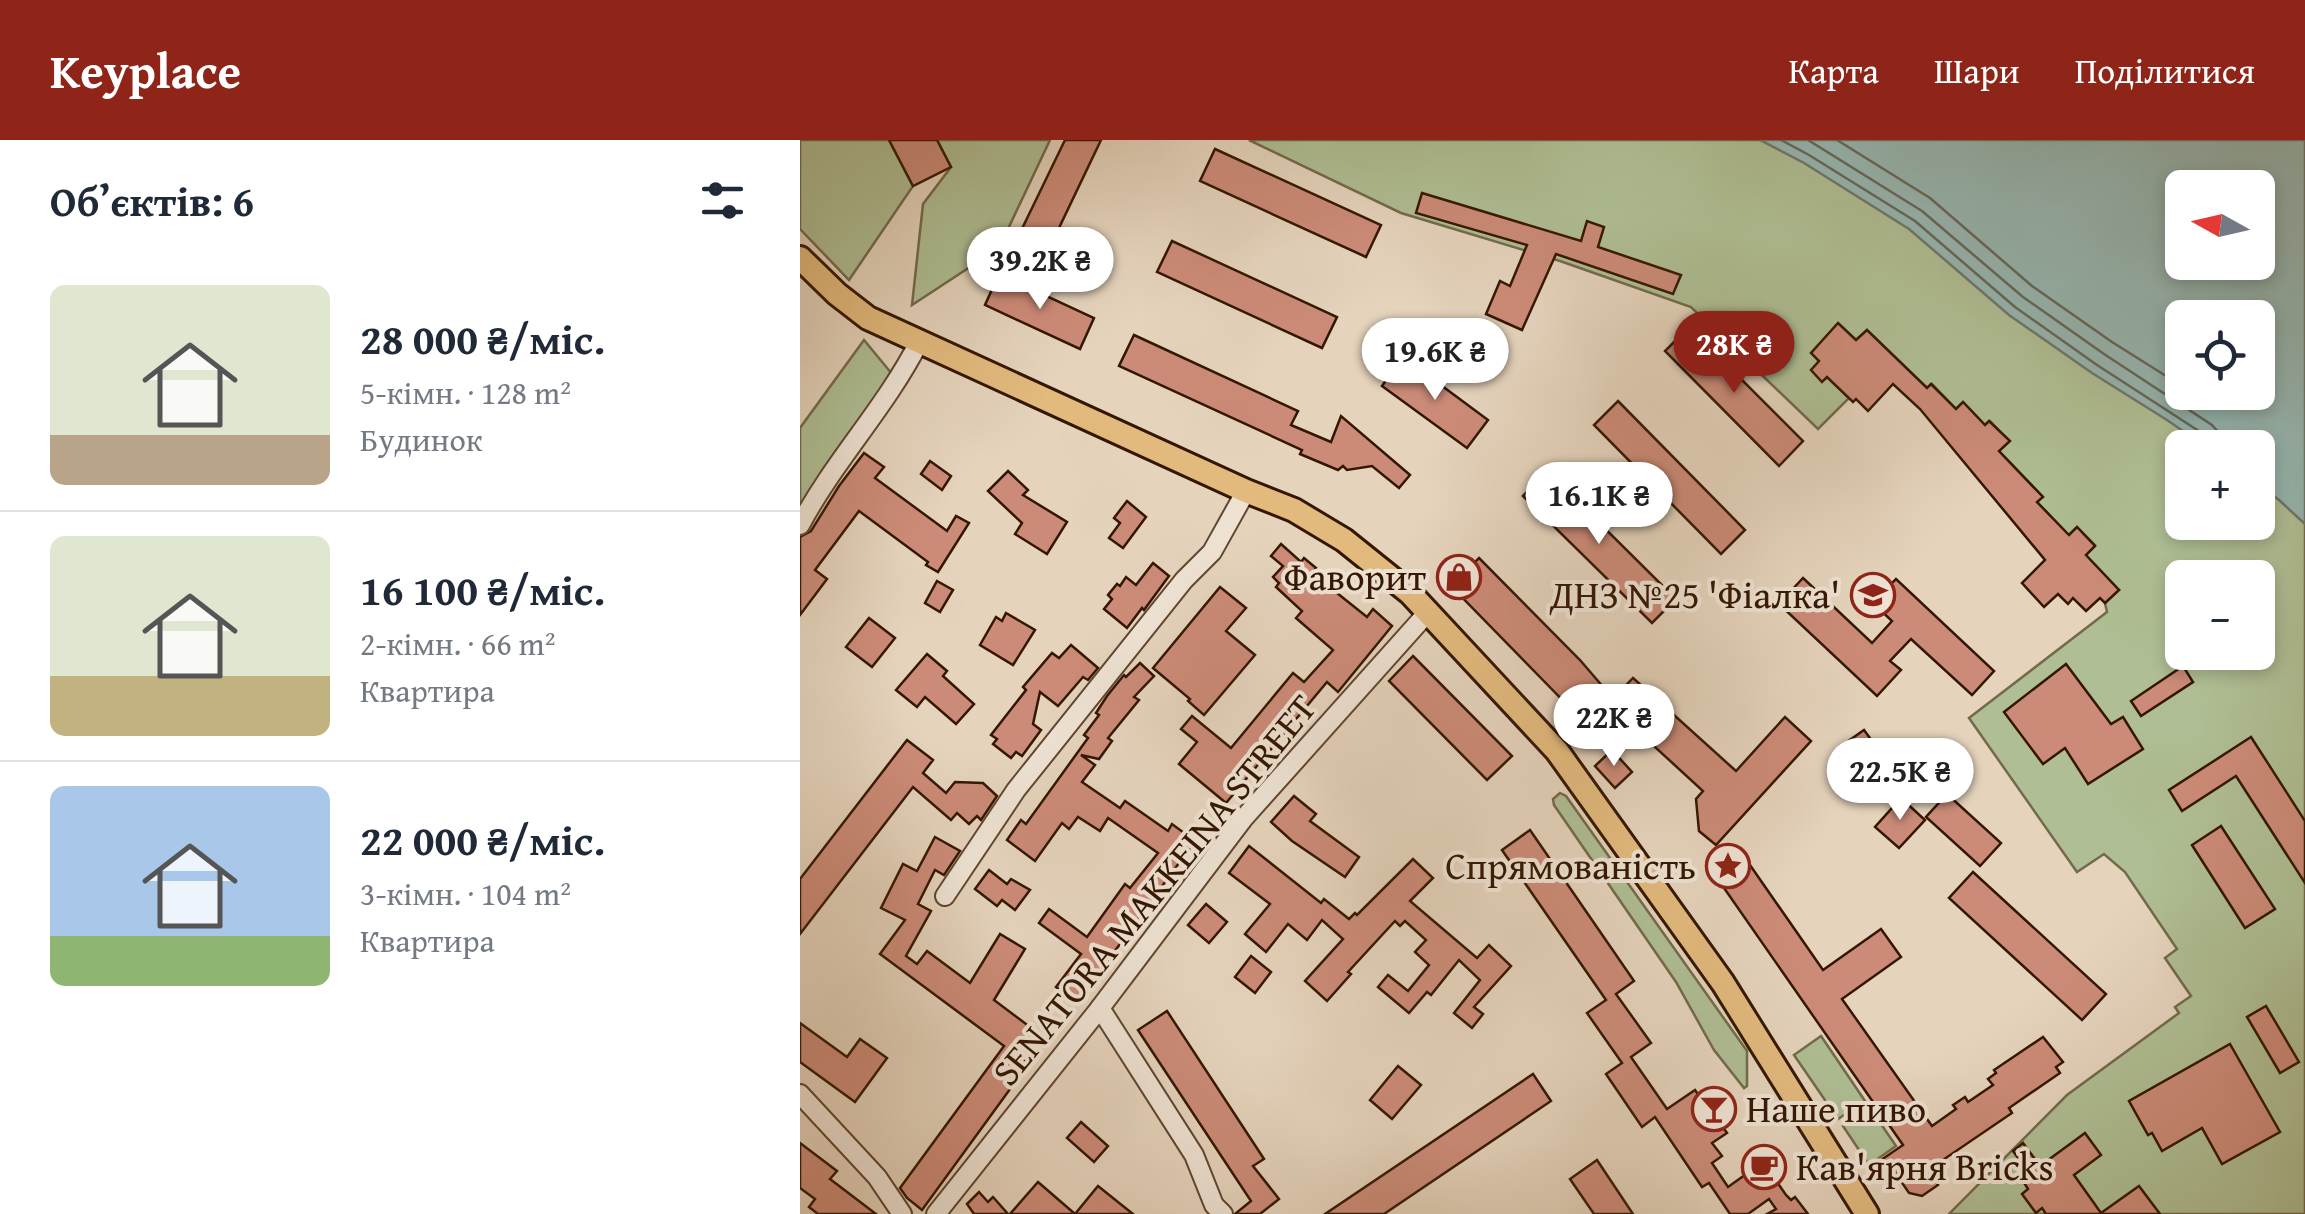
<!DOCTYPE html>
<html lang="uk">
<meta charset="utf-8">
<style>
body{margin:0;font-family:"Gentium Book Plus",serif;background:#f2f2f3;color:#1f2937;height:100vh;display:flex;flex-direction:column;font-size:38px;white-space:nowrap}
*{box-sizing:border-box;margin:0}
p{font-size:32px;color:#747a83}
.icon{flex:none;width:55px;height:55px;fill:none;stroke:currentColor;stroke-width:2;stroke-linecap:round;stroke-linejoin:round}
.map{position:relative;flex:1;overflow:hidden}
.drawer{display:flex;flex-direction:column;background:#fff;width:800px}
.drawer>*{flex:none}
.needle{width:65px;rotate:278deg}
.fabs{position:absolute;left:1365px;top:30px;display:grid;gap:20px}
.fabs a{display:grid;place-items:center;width:110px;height:110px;border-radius:15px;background:#fff;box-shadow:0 5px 15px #0003;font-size:50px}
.price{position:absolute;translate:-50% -85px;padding:0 22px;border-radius:35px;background:#fff;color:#222;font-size:32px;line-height:65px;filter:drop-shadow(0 2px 5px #0008)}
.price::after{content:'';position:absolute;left:50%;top:60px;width:30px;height:22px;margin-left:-15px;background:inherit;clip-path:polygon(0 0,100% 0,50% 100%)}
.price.active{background:#8f2418;color:#fff}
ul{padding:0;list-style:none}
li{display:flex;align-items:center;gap:30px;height:250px;padding:0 50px}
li+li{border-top:2px solid #e0e1e3}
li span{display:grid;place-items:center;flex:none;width:280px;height:200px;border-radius:15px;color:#555}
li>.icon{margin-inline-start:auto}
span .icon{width:120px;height:120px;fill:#fffc;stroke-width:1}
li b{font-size:42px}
h2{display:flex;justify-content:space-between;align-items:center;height:120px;padding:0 50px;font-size:42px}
header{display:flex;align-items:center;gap:60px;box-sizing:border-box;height:140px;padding:0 50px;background:#8f2418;color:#fff}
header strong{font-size:48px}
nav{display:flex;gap:55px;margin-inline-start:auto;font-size:35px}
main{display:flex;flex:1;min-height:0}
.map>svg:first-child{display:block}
.green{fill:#afbe94;stroke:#726a4b;stroke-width:2.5;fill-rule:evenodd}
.water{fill:#96b7b2;stroke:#6f776c;stroke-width:2.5;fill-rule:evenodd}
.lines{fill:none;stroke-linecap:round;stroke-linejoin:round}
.shore{stroke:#65675a;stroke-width:2.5}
.building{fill:#cc8b78;stroke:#341702;stroke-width:2.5}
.minor-casing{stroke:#604630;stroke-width:22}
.major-casing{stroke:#341702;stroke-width:28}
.minor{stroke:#eee2d3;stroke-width:18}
.major{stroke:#e2ba7e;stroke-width:22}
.labels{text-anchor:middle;stroke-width:8;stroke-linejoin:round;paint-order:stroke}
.poi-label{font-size:38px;fill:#341702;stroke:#eee2d3;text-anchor:end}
.street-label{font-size:38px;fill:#341702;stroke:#eee2d3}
</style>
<header>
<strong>Keyplace</strong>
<nav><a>Карта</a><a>Шари</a><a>Поділитися</a></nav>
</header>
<main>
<section class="drawer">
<h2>Об’єктів: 6<svg class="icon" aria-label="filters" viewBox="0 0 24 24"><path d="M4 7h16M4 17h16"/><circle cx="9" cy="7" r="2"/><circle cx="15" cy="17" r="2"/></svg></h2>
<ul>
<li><span style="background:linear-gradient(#dfe7d0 75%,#b9a48a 0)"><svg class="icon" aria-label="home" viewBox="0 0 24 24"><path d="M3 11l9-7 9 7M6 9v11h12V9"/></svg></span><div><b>28 000 ₴/міс.</b><p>5-кімн. · 128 m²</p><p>Будинок</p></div></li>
<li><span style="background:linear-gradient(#dfe7d0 70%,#c2b280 0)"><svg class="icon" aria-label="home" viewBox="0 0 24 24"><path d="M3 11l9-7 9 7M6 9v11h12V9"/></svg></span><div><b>16 100 ₴/міс.</b><p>2-кімн. · 66 m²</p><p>Квартира</p></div></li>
<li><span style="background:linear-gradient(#a9c7e8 75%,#8fb573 0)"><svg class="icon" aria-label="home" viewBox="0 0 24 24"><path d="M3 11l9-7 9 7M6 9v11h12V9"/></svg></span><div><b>22 000 ₴/міс.</b><p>3-кімн. · 104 m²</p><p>Квартира</p></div></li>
</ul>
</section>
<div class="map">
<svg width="1505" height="1074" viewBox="0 0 1505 1074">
<rect width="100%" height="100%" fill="#e5d3bc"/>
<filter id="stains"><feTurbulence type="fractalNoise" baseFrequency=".002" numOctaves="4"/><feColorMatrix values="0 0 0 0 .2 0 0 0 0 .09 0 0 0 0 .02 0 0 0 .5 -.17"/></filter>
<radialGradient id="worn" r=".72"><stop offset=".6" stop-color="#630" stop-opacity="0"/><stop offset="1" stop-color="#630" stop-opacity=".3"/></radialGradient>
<!-- green -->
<g class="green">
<path d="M0 0H89L113 46 49 140 0 89Z"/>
<path d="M137 0H250L199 108 112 165 123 64 151 27Z"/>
<path d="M449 0H962L1136 77 1294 211 1411 274 1505 340V1074H1149L1267 955 1379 873 1375 867 1391 856 1365 818 1377 809 1325 732 1304 714 1277 732 1169 578 1307 472 1305 463 1319 450 1275 426 1295 405 1277 387 1265 399 1248 381 1251 377 1237 362 1242 356 1199 311 1209 301 1190 281 1185 285 1163 262 1156 269 1132 244 1127 248 1067 190 1056 200 1038 184 1012 213 1019 221 1022 241 1027 237 1049 258 1018 289 891 167 760 121 601 73ZM1382 308H1458V382H1382ZM1382 438H1458V512H1382Z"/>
<path d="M64 200 97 240 0 385V288Z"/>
<path d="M760 653 766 656 947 911V946L944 948 914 910 876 842 754 665 753 659Z"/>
<path d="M1021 896 1065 961 1038 979 994 915Z"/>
<path d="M1070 968 1096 1006 1069 1025 1043 986Z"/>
</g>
<!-- water -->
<path class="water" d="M960 0H1505V384L1479 360 1458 344V308L1406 307 1367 280 1292 233 1209 175 1109 89 1004 23ZM1382 48H1458V122H1382ZM1382 178H1458V252H1382Z"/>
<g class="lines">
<!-- shore -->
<g class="shore">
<path d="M981 0 1009 15 1115 81 1215 167 1297 225 1405 295 1409 300 1410 308"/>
<path d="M1008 0 1122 71 1223 157 1304 214 1412 285 1421 295 1423 308"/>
<path d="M1037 0 1130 58 1232 146 1312 202 1382 246"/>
</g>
</g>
<!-- building -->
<g class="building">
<path d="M89 0H137L151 27 113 46Z"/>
<path d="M265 0H301L247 113 217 99Z"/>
<path d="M415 9 581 85 566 117 400 41Z"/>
<path d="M622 53 781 101 787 81 804 87 798 107 881 135 873 154 756 114 722 190 686 174 700 141 710 146 727 105 616 73Z"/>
<path d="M372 101 537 177 522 208 357 132Z"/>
<path d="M199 134 294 178 280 209 185 165Z"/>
<path d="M1038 183 1056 200 1067 190 1127 248 1131 244 1156 269 1163 262 1185 285 1189 281 1210 301 1199 311 1243 357 1237 362 1269 395 1277 387 1295 406 1286 415 1319 450 1305 463 1300 458 1286 471 1273 458 1268 464 1258 454 1244 467 1222 443 1245 420 1120 269 1093 244 1068 271 1056 259 1053 262 1027 237 1022 242 1011 230 1019 221 1011 213Z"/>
<path d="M889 187 1003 301 979 326 865 211Z"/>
<path d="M334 195 498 271 491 285 531 302 541 276 610 335 599 348 572 326 547 330 543 326 538 330 500 314 502 310 319 226Z"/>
<path d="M603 217 688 280 667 308 582 246Z"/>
<path d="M818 261 945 390 921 414 794 285Z"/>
<path d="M64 313 84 327 75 338 147 391 156 376 169 383 138 432 126 425 128 422 59 371 15 430 27 439 0 475V397L11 391 39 346Z"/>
<path d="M130 321 151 336 142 350 121 334Z"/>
<path d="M208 331 228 350 223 355 267 382 247 414 215 394 222 383 188 351Z"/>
<path d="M747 331 876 459 852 483 723 356Z"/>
<path d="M327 361 346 377 323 408 309 398 320 383 314 378Z"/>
<path d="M481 404 501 422 504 418 516 428 512 433 567 477 573 469 592 486 538 552 527 542 426 663 379 624 397 602 381 589 392 576 431 608 493 533 504 542 533 510 496 478 502 471 476 447 479 443 473 437 483 426 471 416Z"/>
<path d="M679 418 780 520 804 548 779 577 651 446Z"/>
<path d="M353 423 369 436 344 470 342 468 327 488 304 469 312 459 308 455 317 444 320 446 326 437 336 445Z"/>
<path d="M1003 438 1072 503 1092 481 1073 463 1096 439 1194 531 1172 555 1111 499 1090 521 1101 530 1077 556 979 464Z"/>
<path d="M137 441 153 450 140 472 125 463Z"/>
<path d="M420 447 446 468 426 491 455 515 404 575 388 561 390 559 353 528Z"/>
<path d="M206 473 235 490 213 525 180 505 196 477 202 481Z"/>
<path d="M69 478 95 498 72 527 46 507Z"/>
<path d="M271 505 298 528 288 540 283 537 258 566 240 552 233 584 241 590 222 616 216 612 211 618 193 604 197 599 191 595 226 550 223 547 252 513 259 518Z"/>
<path d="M127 514 147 531 143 536 174 564 156 584 125 557 117 567 96 550Z"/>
<path d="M613 516 712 616 687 640 589 541Z"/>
<path d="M340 523 354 536 334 557 339 560 308 598 312 601 299 619 281 615 295 625 282 642 320 668 325 661 368 691 372 684 395 701 277 863 256 847 281 814 239 783 249 769 287 797 325 744 330 748 358 713 308 678 300 691 278 677 269 689 262 683 235 721 207 700 221 680 226 684 288 598 284 595 299 575 296 573 307 556 324 535 326 537Z"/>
<path d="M1266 524 1311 584 1323 577 1343 609 1288 644 1265 608 1243 624 1204 572Z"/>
<path d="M1383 526 1393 542 1341 576 1331 561Z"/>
<path d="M833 538 936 631 985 577 1011 601 916 705 899 691 896 659 903 651 808 564Z"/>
<path d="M1064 590 1083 616 1063 631 1044 604Z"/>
<path d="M1451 597 1505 681V743L1436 636 1382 671 1369 650Z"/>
<path d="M107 600 133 620 123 633 146 653 155 642 183 643 197 656 181 680 177 676 169 684 157 673 151 680 113 647 0 794V739Z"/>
<path d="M812 610 832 632 815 648 795 626Z"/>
<path d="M1147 654 1201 703 1180 726 1126 677Z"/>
<path d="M494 656 516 674 510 681 559 717 545 737 492 701 471 682Z"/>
<path d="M1101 658 1125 680 1099 708 1075 687Z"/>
<path d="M1421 686 1475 769 1445 788 1392 705Z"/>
<path d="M730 690 834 841 816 854 851 903 831 917 867 969 895 950 905 964 913 958 924 974 917 979 927 993 912 1003 922 1016 912 1023 928 1047 963 1022 986 1055 991 1060 995 1057 1008 1074H967L976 1069 969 1059 948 1074H930L909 1043 902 1047 855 977 842 987 806 934 822 923 787 873 806 860 702 710Z"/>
<path d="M135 697 160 711 144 735 135 730 118 764 131 771 106 816 117 824 127 811 170 843 200 794 225 809 194 860 234 890 216 914 229 923 122 1070 107 1058 100 1048 204 906 80 814 105 780 81 768 103 724 117 731Z"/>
<path d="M449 706 521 763 524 759 549 779 555 773 557 775 613 719 633 738 610 761 677 818 689 805 711 826 674 867 683 874 672 888 654 873 680 840 659 820 631 855 627 852 609 873 578 847 588 835 608 851 629 825 615 812 626 800 605 781 600 786 595 781 548 832 551 834 527 861 505 841 543 799 522 780 507 800 488 784 466 812 445 794 470 764 429 733Z"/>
<path d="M943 715 1023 830 1081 789 1101 817 1042 859 1132 986 1156 969 1153 965 1165 957 1168 962 1193 945 1188 939 1196 933 1194 930 1243 897 1263 922 1256 927 1260 933 1209 968 1212 973 1134 1026 1140 1036 1135 1040 1138 1045 1122 1056 1109 1053 1094 1031 1091 1034 1081 1020 1103 1005 915 735Z"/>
<path d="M189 730 207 744 211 739 230 750 215 770 202 760 197 766 175 749Z"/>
<path d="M1173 732 1306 854 1282 880 1149 758Z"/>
<path d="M406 764 427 782 409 803 388 785Z"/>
<path d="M451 816 471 832 455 853 435 837Z"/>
<path d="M1466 866 1499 922 1480 933 1447 877Z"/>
<path d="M367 871 464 1019 453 1026 479 1059 460 1074H435L451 1061 338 890Z"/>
<path d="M0 883 47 917 60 899 87 918 55 962 0 922Z"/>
<path d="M1430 904 1480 992 1422 1024 1402 988 1362 1011 1352 993 1348 995 1329 961Z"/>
<path d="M598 926 621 945 592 979 570 960Z"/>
<path d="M733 934 751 961 584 1074H525Z"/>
<path d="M281 982 308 1006 294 1022 267 998Z"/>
<path d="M1285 993 1301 1015 1274 1035 1301 1073 1339 1046 1360 1074H1246L1242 1068 1236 1073 1222 1054 1228 1049 1223 1041 1230 1035 1213 1011 1223 1003 1240 1026Z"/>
<path d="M0 1003 37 1031 30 1039 76 1074H18L9 1067 15 1059 0 1048Z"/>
<path d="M797 1020 833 1074H794L770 1039Z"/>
<path d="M238 1042 275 1074 298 1046 333 1074H210Z"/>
<path d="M179 1052 188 1062 193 1057 208 1074H174L167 1064Z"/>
</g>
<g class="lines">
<defs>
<g id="minor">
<path d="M0 385C34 321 86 267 119 202"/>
<path d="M145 756 216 650 384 440 412 412 446 351"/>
<path d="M300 868 394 1015 414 1065 423 1074"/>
<path d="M0 954 77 1037 102 1074"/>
<path d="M136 1074 300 868 443 679 629 471"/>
</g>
<path id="major" d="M0 118 37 154 68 178 446 351 494 370 544 400 610 453 757 611 923 843 1067 1074"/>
</defs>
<!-- minor casing -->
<use href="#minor" class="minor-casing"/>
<!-- major casing -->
<use href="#major" class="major-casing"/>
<!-- minor -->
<use href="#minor" class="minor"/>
<!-- major -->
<use href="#major" class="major"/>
</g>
<!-- icons -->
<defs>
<symbol id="shop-ring" viewBox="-11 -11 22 22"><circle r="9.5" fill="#eee2d3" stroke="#8f2418" stroke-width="1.5"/><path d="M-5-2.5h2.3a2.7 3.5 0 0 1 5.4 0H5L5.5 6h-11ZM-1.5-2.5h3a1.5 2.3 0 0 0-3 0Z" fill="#8f2418"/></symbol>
<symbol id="school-ring" viewBox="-11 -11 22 22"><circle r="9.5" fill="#eee2d3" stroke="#8f2418" stroke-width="1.5"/><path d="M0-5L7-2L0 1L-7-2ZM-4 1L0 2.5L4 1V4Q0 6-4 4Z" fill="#8f2418"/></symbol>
<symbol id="sight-ring" viewBox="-11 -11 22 22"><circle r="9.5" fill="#eee2d3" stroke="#8f2418" stroke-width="1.5"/><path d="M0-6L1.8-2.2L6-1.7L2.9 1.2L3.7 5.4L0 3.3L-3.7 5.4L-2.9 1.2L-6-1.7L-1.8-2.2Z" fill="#8f2418"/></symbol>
<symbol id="bar-ring" viewBox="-11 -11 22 22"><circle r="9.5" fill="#eee2d3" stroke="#8f2418" stroke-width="1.5"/><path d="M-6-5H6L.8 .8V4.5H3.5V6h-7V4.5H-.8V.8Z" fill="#8f2418"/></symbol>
<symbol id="cafe-ring" viewBox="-11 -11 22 22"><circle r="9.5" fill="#eee2d3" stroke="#8f2418" stroke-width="1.5"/><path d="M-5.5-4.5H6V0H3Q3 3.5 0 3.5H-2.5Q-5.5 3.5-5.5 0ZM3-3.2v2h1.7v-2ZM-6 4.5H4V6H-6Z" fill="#8f2418"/></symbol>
</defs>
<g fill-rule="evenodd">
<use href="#shop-ring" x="634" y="412" width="50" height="50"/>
<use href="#school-ring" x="1048" y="430" width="50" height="50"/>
<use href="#sight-ring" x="903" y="701" width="50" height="50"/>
<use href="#bar-ring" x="889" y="944" width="50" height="50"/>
<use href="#cafe-ring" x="939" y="1002" width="50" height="50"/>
</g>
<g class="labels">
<!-- poi labels -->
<g class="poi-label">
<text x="626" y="450">Фаворит</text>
<text x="1040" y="468">ДНЗ №25 'Фіалка'</text>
<text x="896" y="739">Спрямованість</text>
<text x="946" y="982" text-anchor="start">Наше пиво</text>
<text x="996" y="1040" text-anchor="start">Кав'ярня Bricks</text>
</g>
<!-- street labels -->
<g class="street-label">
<text transform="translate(354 750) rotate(-51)" y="13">SENATORA MAKKEINA STREET</text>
</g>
</g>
<rect width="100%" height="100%" filter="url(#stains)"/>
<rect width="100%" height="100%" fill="url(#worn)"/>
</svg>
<div class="fabs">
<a><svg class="needle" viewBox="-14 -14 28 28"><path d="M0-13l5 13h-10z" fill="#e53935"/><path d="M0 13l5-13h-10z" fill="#747a83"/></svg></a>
<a><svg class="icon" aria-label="locate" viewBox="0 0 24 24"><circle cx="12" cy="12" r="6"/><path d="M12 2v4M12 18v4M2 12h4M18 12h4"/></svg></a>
<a>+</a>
<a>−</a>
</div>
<b class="price" style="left:240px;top:172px">39.2K ₴</b>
<b class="price active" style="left:934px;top:256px">28K ₴</b>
<b class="price" style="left:635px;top:263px">19.6K ₴</b>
<b class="price" style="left:799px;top:407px">16.1K ₴</b>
<b class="price" style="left:814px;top:629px">22K ₴</b>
<b class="price" style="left:1100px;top:683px">22.5K ₴</b>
</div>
</main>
